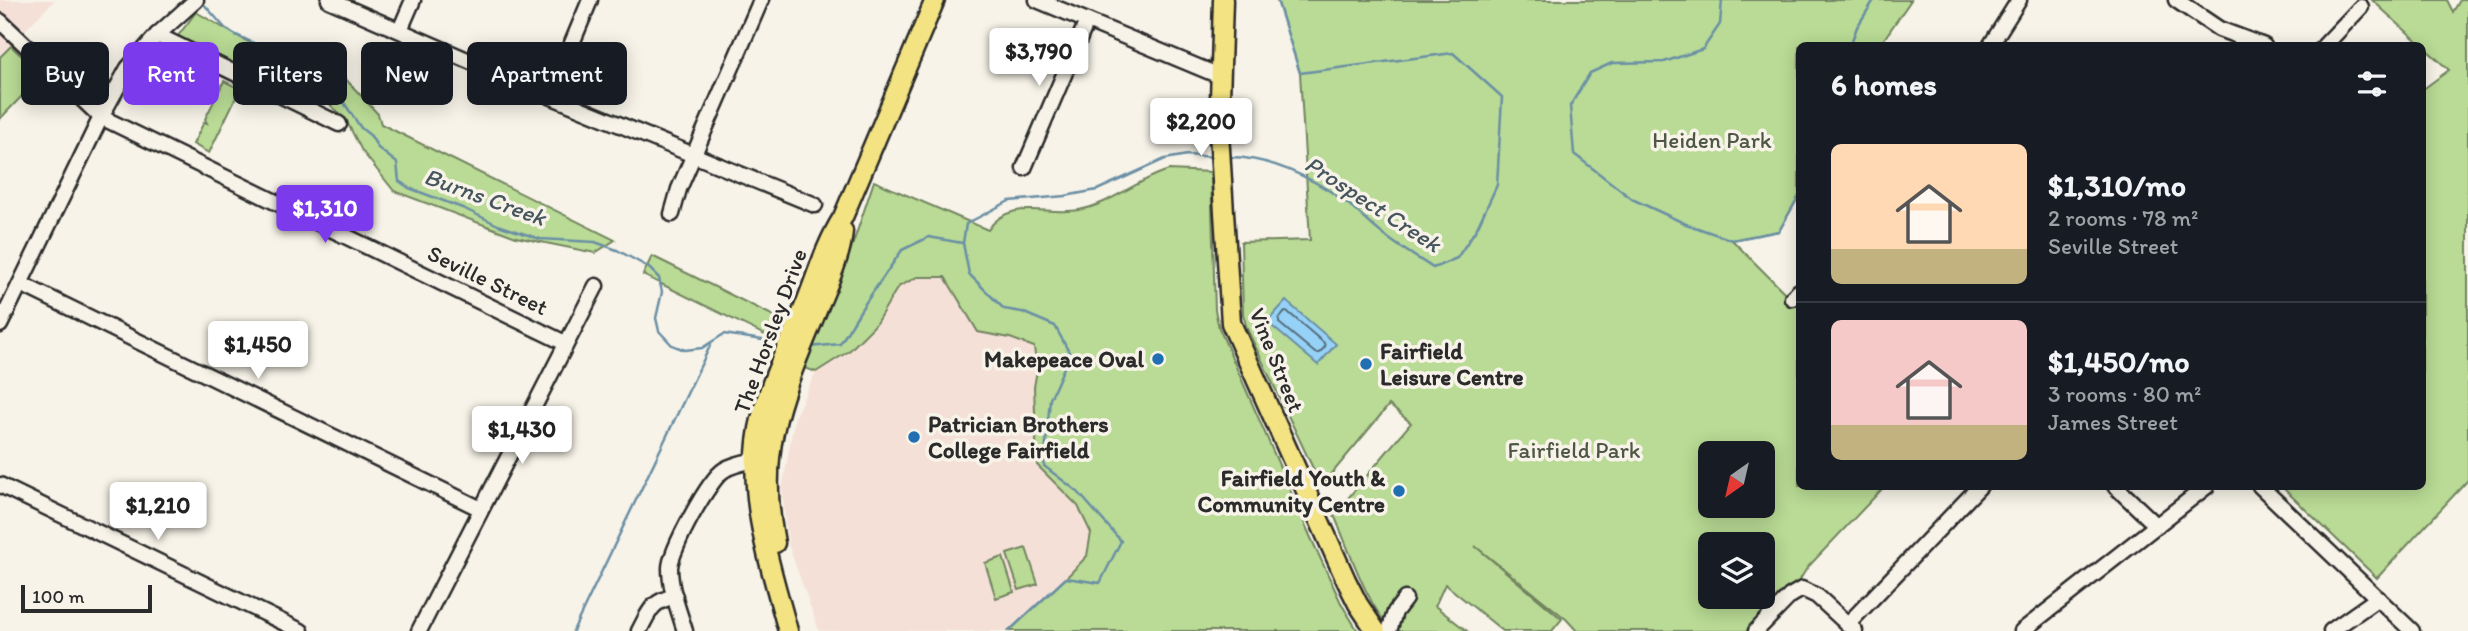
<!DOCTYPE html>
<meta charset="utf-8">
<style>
body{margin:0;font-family:Itim,sans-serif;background:#20242c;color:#f1f3f6;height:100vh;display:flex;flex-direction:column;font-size:26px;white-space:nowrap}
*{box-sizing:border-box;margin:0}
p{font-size:23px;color:#9ea1a6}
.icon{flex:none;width:38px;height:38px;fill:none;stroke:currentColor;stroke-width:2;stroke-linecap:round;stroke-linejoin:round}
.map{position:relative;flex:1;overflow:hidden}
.sheet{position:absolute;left:1796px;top:42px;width:630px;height:448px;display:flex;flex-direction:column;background:#171b24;border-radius:10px;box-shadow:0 4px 18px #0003}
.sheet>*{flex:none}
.top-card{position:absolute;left:21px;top:42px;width:665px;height:63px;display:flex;gap:14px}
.needle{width:46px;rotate:214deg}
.buttons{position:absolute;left:1698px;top:441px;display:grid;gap:14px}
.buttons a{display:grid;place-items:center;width:77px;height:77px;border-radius:10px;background:#171b24;box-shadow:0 4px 18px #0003;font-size:35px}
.scale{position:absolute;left:21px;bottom:18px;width:131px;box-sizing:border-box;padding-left:7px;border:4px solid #2b2b2b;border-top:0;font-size:19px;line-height:24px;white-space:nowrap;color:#2b2b2b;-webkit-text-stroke:5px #f7f3e8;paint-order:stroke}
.price{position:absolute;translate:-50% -60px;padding:0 16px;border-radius:7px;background:#fff;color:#222;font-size:23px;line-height:46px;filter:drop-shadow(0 2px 4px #0008)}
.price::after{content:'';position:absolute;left:50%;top:42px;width:21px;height:16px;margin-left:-10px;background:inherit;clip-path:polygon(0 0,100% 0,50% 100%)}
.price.on{background:#7c3aed;color:#fff}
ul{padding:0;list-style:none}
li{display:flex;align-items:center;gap:21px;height:175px;padding:0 35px}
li+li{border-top:2px solid #363941}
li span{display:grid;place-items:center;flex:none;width:196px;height:140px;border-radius:10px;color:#555}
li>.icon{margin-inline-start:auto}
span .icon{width:84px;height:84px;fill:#fffc;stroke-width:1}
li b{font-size:30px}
h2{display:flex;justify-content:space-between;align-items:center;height:84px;padding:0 35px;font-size:30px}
.chip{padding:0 24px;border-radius:10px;background:#171b24;box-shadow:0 4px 18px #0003;font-size:24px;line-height:63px}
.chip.on{background:#7c3aed;color:#fff}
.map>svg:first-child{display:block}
.built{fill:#f5e0d8}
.green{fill:#b9db95;stroke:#728360;stroke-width:2;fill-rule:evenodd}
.water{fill:#96d2f7;stroke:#6b8fa5;stroke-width:2}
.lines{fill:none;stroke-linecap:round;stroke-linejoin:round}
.shore{stroke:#566e7d;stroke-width:2}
.stream{stroke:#6b8fa5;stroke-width:2.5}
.minor-casing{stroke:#2b2b2b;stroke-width:19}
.major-casing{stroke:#2b2b2b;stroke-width:23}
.minor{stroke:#f7f3e8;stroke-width:14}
.major{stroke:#f4e382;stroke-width:18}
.poi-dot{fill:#1f6fb2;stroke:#f7f3e8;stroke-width:2.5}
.labels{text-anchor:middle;stroke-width:7;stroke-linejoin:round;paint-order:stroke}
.park-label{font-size:23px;fill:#4e5746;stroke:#f7f3e8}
.street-label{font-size:23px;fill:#2b2b2b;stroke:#f7f3e8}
.poi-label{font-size:23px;font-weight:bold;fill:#2b2b2b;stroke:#f7f3e8;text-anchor:start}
.water-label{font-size:24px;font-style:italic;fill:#46555e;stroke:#f7f3e8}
</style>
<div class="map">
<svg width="2468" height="631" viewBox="0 0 2468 631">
<rect width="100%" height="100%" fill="#f7f3e8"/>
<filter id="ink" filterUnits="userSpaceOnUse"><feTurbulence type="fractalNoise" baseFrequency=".0143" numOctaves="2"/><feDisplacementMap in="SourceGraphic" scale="14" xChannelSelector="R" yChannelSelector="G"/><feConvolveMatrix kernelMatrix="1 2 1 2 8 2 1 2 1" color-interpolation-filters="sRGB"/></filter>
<g filter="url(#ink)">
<!-- built -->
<g class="built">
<path d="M0 0H55L0 55Z"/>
<path d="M917 277H945L978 332 1010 338 1034 347 1037 370 1034 387 1037 465 1078 506 1091 533 1087 556 1066 578 1009 631H819L789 547 785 522 782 489 795 416 816 372 849 351 875 325 898 287Z"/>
</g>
<!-- green -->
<g class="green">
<path d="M1277 0H1911L1880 45 1799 46V196L1779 231 1732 240 1799 307V486L1884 487 1807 568 1790 596 1756 631H1577L1566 619 1475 546 1562 619 1552 631H1503L1445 584 1435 606 1467 631H1392C1367 605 1349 549 1334 515L1411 423 1389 405 1324 483H1320L1247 329 1243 314 1241 242 1310 240 1300 73ZM1710 453H1762V506H1710ZM1710 544H1762V597H1710Z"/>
<path d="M2372 0H2447L2453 12 2460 0H2468V480L2377 578 2282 487 2422 486V90L2449 70Z"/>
<path d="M196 12 309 77 308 101 178 36Z"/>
<path d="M11 46 42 75 0 119V57Z"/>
<path d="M329 61 378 114 381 124 615 240 595 253 516 237 394 191 362 151 346 120 313 88Z"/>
<path d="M224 81 240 89 209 153 193 144 204 122 207 123 205 119Z"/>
<path d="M1169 170 1211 172 1215 310 1219 328 1311 538 1342 605 1358 631H1009L1066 578 1087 556 1091 533 1078 506 1037 465 1034 387 1037 370 1034 347 1010 338 978 332 945 277H917L898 287 875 325 849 351 816 372 794 364 814 318 837 291 874 181 988 230C1009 197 1046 216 1079 210 1112 204 1138 179 1169 170Z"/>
<path d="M652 256 782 320 773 339 643 275Z"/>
<path d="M1026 548 1038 584 1019 590 1007 554Z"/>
<path d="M1003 557 1014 592 996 598 985 563Z"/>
</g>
<!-- water -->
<path class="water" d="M1286 301 1336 344 1318 365 1267 322Z"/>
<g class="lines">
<!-- shore -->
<path class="shore" d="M1285 312 1289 313 1324 343 1325 347 1319 353H1315L1279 323V319Z"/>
<!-- stream -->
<g class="stream">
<path d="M1722 0 1720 24 1703 49 1664 62 1612 63 1590 73 1570 106 1574 154 1632 199 1686 224 1732 240 1779 231 1799 196"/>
<path d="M202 2 225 28 236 35 317 72 330 82 361 128 371 136 378 148 397 163 399 181 409 188 465 209 498 225 540 239 595 242 617 250 648 267 659 278 662 292 656 318 659 331 672 345 685 350 702 348 724 334 782 343"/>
<path d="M1850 46 1857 27 1874 0"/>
<path d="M1229 157C1268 157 1311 177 1343 200 1357 210 1369 224 1384 235 1399 247 1416 257 1433 268L1457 258 1477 228 1497 185 1502 97 1453 53 1300 73 1277 0"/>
<path d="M809 347 840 344 862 308 902 250 929 237 962 243"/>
<path d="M573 631 711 344"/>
<path d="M1009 631 1066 578 1100 583 1121 541 1078 492 1044 466 1050 399 1070 354 1055 326 1022 312 1004 309 969 274 963 243 966 224 1009 201 1065 196 1097 190 1165 159 1187 155 1215 157"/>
</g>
<defs>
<g id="minor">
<path d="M329 0 550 96 815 205"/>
<path d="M1037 0 1222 77"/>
<path d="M2176 0 2219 29 2264 46"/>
<path d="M0 21 101 117 565 343"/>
<path d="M400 30 413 0"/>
<path d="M157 35 339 124"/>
<path d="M1990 46 2019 0"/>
<path d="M2324 46 2361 7"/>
<path d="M550 96 590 0"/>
<path d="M1024 168 1087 21"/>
<path d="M672 214 679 189 761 0"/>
<path d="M21 284 481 509"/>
<path d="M1792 298 1799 291"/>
<path d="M0 325 101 117 128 68 157 35 196 0"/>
<path d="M0 485 301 631"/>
<path d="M2115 486 2157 526"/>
<path d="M2260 486 2412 631"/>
<path d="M1848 624 1980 486"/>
<path d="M419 631 596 286"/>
<path d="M639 631C650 610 651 602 675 596"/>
<path d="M685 631C679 611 670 589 670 568 670 551 709 479 724 470 735 463 752 461 765 458"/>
<path d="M1389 631 1395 612 1405 599"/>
<path d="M1756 631 1790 596 1802 589 1817 596 1855 631"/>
<path d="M2022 631 2207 486"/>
<path d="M2331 631 2378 598"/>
</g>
<g id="major">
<path d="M1223 0 1219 133 1231 323 1346 580 1358 604 1376 631"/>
<path d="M775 543C756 450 782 396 816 313 826 287 841 258 843 231"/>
<path d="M788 631C769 560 743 489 762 415 771 380 787 348 801 315 815 282 824 247 843 217L935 0"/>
</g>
</defs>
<!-- minor casing -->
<use href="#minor" class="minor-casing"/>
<!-- major casing -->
<use href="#major" class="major-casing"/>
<!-- minor -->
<use href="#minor" class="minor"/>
<!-- major -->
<use href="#major" class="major"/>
</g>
</g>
<!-- markers -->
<g class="poi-dot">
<circle cx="1158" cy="359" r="7"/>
<circle cx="1366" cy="364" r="7"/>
<circle cx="914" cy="437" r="7"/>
<circle cx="1399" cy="491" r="7"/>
</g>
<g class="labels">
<!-- park labels -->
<g class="park-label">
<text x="1712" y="148">Heiden Park</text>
<text x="1574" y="458">Fairfield Park</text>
</g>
<!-- street labels -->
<g class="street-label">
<text transform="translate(488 280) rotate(26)" y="8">Seville Street</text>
<text transform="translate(770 331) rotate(-70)" y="8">The Horsley Drive</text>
<text transform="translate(1277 360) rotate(68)" y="8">Vine Street</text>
</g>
<!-- poi labels -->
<g class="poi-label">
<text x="1380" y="359">Fairfield<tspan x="1380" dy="26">Leisure Centre</tspan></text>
<text x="1144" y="367" text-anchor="end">Makepeace Oval</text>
<text x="928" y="432">Patrician Brothers<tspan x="928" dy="26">College Fairfield</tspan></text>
<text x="1385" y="486" text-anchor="end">Fairfield Youth &amp;<tspan x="1385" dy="26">Community Centre</tspan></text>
</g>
<!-- water labels -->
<g class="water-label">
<text transform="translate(485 197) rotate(20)" y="8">Burns Creek</text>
<text transform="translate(1373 204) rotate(33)" y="8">Prospect Creek</text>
</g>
</g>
</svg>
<div class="buttons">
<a><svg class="needle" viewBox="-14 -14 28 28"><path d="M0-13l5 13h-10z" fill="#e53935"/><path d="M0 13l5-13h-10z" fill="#9ea1a6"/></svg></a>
<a><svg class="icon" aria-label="layers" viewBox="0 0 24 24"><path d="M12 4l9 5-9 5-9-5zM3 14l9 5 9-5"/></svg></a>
</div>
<div class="scale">100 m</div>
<b class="price" style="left:1039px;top:88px">$3,790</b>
<b class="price" style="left:1201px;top:158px">$2,200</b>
<b class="price on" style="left:325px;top:245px">$1,310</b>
<b class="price" style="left:258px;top:381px">$1,450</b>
<b class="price" style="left:522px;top:466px">$1,430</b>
<b class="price" style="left:158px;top:542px">$1,210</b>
<div class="top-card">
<a class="chip">Buy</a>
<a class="chip on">Rent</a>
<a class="chip">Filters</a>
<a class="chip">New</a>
<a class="chip">Apartment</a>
</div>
<section class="sheet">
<h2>6 homes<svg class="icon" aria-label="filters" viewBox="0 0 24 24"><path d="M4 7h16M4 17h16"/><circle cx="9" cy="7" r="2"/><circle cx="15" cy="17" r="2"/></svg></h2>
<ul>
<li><span style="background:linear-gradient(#ffd9b3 75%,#c2b280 0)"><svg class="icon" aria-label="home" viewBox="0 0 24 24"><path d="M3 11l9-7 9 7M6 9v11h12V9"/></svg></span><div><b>$1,310/mo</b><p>2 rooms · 78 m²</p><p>Seville Street</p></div></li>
<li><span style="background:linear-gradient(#f6c9c9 75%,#c2b280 0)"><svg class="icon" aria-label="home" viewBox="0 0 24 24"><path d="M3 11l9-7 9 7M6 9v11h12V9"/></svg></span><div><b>$1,450/mo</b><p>3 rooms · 80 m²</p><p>James Street</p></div></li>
</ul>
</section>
</div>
